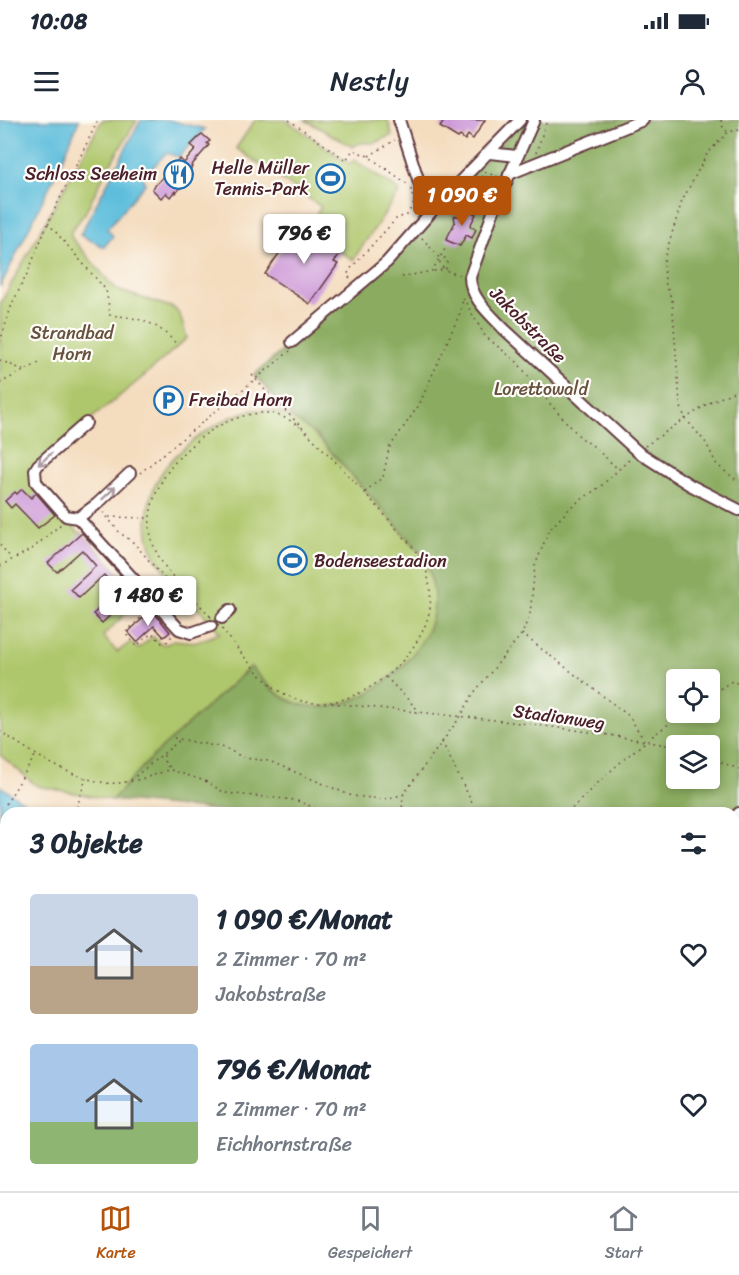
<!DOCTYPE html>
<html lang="de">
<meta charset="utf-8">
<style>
body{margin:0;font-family:Sriracha,sans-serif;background:#f2f2f3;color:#1f2937;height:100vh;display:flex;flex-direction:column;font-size:22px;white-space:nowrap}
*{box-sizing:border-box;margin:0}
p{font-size:20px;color:#747a83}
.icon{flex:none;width:33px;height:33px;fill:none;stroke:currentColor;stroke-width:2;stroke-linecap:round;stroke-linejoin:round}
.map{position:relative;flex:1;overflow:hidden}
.drawer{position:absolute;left:0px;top:687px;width:740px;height:384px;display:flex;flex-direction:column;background:#fff;border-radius:18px 18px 0 0;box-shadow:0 3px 9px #0003}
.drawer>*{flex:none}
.controls{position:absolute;left:666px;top:549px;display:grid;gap:12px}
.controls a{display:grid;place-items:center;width:54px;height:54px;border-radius:6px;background:#fff;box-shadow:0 3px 9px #0003;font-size:30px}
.price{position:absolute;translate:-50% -51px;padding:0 14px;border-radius:6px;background:#fff;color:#222;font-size:20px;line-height:39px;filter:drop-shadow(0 2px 3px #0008)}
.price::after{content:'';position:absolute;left:50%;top:36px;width:18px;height:14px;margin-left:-9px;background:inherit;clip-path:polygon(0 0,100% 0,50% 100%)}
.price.active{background:#b45309;color:#fff}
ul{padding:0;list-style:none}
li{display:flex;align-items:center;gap:18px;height:150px;padding:0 30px}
li span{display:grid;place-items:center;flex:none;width:168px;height:120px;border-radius:6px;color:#555}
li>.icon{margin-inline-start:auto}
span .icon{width:72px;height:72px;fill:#fffc;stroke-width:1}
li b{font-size:26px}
h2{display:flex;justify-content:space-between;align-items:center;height:72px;padding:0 30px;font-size:26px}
.status{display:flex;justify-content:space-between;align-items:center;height:42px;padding:0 30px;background:#fff;direction:ltr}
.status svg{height:16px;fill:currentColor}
header{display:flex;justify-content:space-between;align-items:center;height:78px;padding:0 30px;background:#fff;font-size:27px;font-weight:600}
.tabs{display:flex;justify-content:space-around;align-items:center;height:84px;border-top:2px solid #e0e1e3;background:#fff;font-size:16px;color:#747a83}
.tabs a{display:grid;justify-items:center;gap:3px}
.tabs .active{color:#b45309}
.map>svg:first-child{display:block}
.green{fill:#afc76c;stroke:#7c734c;stroke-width:1.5}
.forest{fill:#8bac60;stroke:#6a6646;stroke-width:1.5;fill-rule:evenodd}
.water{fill:#5dbedc;stroke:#546e84;stroke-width:1.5}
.building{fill:#cd99d8}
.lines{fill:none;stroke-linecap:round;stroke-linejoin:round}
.minor-casing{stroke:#643b41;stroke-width:14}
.path{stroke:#643b41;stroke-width:1.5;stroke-dasharray:1.5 4.5;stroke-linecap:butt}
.minor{stroke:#fff;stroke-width:10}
.path-bridge{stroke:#643b41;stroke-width:1.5;stroke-dasharray:1.5 4.5;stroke-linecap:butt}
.oneway{stroke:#ae9aa0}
.labels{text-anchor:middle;stroke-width:4.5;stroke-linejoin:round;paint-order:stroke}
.poi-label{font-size:18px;fill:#4a1f2b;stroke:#fdfcf7;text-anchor:end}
.street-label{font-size:18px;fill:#4a1f2b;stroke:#fdfcf7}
.park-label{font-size:18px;fill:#68513e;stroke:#fdfcf7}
</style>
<div class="status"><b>10:08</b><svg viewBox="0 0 49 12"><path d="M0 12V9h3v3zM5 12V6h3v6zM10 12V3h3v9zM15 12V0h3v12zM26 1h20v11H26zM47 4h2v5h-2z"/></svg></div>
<header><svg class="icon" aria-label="menu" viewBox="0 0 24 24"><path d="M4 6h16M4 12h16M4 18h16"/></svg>Nestly<svg class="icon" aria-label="person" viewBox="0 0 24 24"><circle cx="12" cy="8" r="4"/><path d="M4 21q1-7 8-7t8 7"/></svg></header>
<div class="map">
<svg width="739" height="1071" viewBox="0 0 739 1071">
<rect width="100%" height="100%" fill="#fdfcf7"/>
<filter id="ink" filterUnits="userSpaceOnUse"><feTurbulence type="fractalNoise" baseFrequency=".0167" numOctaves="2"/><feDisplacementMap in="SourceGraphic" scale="12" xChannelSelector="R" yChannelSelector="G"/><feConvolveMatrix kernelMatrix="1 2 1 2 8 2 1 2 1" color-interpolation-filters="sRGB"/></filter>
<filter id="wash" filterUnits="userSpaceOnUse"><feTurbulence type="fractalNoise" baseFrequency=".008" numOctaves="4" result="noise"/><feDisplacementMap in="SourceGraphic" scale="24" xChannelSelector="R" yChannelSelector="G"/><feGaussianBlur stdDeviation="1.35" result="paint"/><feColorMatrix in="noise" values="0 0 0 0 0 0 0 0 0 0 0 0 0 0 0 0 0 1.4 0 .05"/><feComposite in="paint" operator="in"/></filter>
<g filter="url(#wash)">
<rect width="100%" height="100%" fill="#f4dcbe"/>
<!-- green -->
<g class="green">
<path d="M102 0H137L106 51 85 93 71 111V117L111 164 120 171 174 188 180 195 187 218 143 257 86 303 34 355 78 412 82 413 141 478 103 516 117 532 131 522 138 529 153 516 160 524H167L174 520 197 522 220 513C199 485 157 455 149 420 144 397 149 373 161 354 176 329 225 294 254 290 266 289 279 291 289 297 315 309 333 335 352 356 376 382 399 408 422 435 435 456 438 487 428 510 409 553 350 597 302 585 277 578 267 563 250 547L152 637 112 680 37 666 0 635V184Z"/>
<path d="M255 0H286L350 44 354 40 400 71 353 140 306 109 321 87 236 28Z"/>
<path d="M305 0H388L392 15C387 17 382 20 377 22 367 25 363 19 353 27Z"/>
</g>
<!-- forest -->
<path class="forest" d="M523 0H739V694L246 693 112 680 152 637 251 547C265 564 279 579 302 585 352 597 407 553 428 510 439 487 434 455 422 434L317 316 294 299 254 255 398 131ZM676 560H710V592H676ZM676 626H710V658H676Z"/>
<!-- water -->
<g class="water">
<path d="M0 0H79L63 39 0 167Z"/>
<path d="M141 0H169L205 9 179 37 166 33 143 58 145 64 107 109 113 116 104 127 80 115Z"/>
<path d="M0 666 33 688 51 693H6V1065H734V906L739 910V1071H0Z"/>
</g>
<g id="blocks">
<!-- building -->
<g class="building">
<path d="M445 0H485L473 19 468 15 465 20 460 16 458 18 440 7Z"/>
<path d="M202 14 210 21 207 23 209 25 191 46 192 47 188 52 192 55 176 73 175 71 170 77 166 73 161 78 152 69 176 42 180 39 184 43 196 29 191 25Z"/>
<path d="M462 87 476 94 470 106 476 109 472 118 466 115 460 126 446 120 455 102 454 96H458Z"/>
<path d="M302 106 341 132 334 142 338 144 310 184 265 154 293 113 296 116Z"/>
<path d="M22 369 31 378 36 373 55 395 38 408 15 384 11 388 5 381 15 372 17 374Z"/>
<path d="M82 413 141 478 132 486 127 480 102 503 93 494 118 471 104 455 79 478 71 469 96 446 82 430 57 452 48 443Z"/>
<path d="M152 490 170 512 164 517 154 506 137 522 128 512Z"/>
</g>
</g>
</g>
<g filter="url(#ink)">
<use href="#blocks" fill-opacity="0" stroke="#643b41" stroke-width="1.5"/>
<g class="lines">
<defs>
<g id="minor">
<path d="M399 0 419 62 439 83"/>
<path d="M534 0 495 87 470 157C470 178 491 195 504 209L638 332 690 365 739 390"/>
<path d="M490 33 517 36"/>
<path d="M509 54 643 0"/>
<path d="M292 222 387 142 439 83 520 0"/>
<path d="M86 303 38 345 35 350 36 362 66 396 78 398 97 384 130 353"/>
<path d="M78 398 179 509 191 513 211 506"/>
<path d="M222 498 230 490"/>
<path d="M734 698 739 693"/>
</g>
</defs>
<!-- minor casing -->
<use href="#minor" class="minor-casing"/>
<!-- path -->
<g class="path">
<path d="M289 0 346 40 353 30 368 36 409 65"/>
<path d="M721 0 723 8 727 11"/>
<path d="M739 10 728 12 707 34 682 81 664 139 665 162 672 180 680 284 685 298 706 323 717 345 739 362"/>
<path d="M536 33 547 0"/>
<path d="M369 36 395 20"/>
<path d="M411 69 414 83"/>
<path d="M462 73 467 78 485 83"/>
<path d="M472 79 485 52 498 57"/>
<path d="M48 103 106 170 109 187V195C140 198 157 201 178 226"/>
<path d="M422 118 438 136 441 146 449 152 461 155"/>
<path d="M434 151 446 149 447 139 442 137"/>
<path d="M402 157 432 151 445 129"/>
<path d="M350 158 347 155 352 147 397 98 407 95 414 83H425"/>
<path d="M463 178 485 216 517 242 551 285 580 317 593 326 618 349"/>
<path d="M0 222 12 184 28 152 48 103 98 0"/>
<path d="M0 240 23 250"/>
<path d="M0 263 41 242"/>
<path d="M645 326 707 284 739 269"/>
<path d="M140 353 290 231"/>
<path d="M365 372 383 357 389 328 419 285 460 193 463 179"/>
<path d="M103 392 120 413 134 423 187 485"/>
<path d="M109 397 149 398"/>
<path d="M0 425 11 438"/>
<path d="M0 446 32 429 61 404"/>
<path d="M149 490 125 513 136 526 152 513 162 523H166L172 516"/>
<path d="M210 496C190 473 157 448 151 416 139 359 212 291 267 293 279 294 290 300 300 307"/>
<path d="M222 509C242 533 263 566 293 578 346 600 417 545 429 493 432 480 430 465 427 453 421 432 403 417 390 401 350 355 307 313 264 269L252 255"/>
<path d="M522 514 629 596 644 620"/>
<path d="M386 557 420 592"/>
<path d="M710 575 732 561 739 564"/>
<path d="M332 583C447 596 563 604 676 627"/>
<path d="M0 611C31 632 68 658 107 663 124 665 154 656 170 649"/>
<path d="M174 618 225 628 244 638 269 641 352 676 384 679 402 675"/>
<path d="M442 622 477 693"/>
<path d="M164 635V641L170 649"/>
<path d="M710 638 739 649"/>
<path d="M171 650 205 661 225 673 295 680 328 693"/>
<path d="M131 660 180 620"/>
<path d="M6 684 35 636"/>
<path d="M75 693 86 658"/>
<path d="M402 693 403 675 461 596 473 574 522 514 530 494 535 446 549 410 572 386 601 366 630 339"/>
<path d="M568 693C603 655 643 622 685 592"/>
<path d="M734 861 739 864"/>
</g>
<!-- minor -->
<use href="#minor" class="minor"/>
<!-- path-bridge -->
<path class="path-bridge" d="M210 496 221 509"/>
</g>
<!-- one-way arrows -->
<defs><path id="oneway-shaft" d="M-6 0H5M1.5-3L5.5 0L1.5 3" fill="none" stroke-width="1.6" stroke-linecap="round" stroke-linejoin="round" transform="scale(1.5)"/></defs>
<g class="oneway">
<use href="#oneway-shaft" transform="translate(45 339) rotate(138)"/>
<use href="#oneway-shaft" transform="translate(109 373) rotate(-43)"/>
</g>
</g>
<!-- icons -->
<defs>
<symbol id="restaurant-ring" viewBox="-11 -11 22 22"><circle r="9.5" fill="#fdfcf7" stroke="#1f6fb2" stroke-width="1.5"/><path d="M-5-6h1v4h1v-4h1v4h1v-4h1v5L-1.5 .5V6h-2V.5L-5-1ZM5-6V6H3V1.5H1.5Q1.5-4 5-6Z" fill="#1f6fb2"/></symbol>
<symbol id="stadium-ring" viewBox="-11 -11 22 22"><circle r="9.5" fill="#fdfcf7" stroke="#1f6fb2" stroke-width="1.5"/><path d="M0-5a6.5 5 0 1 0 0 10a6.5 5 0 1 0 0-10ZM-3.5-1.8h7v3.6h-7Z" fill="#1f6fb2"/></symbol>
<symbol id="parking-ring" viewBox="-11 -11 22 22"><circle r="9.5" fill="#fdfcf7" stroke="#1f6fb2" stroke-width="1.5"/><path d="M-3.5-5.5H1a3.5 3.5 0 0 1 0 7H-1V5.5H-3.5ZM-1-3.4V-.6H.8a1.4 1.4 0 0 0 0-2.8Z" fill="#1f6fb2"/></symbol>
</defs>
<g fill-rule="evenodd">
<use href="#restaurant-ring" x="162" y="38" width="33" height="33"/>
<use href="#stadium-ring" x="314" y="42" width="33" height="33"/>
<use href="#parking-ring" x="152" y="264" width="33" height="33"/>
<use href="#stadium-ring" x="276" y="424" width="33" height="33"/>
</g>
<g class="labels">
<!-- poi labels -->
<g class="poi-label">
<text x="309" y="54">Helle Müller<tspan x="309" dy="21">Tennis-Park</tspan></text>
<text x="157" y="60">Schloss Seeheim</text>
<text x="189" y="286" text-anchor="start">Freibad Horn</text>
<text x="314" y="447" text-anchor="start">Bodenseestadion</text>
</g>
<!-- street labels -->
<g class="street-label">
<text transform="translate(528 205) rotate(45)" y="6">Jakobstraße</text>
<text transform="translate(559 597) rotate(8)" y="6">Stadionweg</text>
</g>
<!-- park labels -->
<g class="park-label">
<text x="72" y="219">Strandbad<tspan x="72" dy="21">Horn</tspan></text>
<text x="541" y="275">Lorettowald</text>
</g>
</g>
</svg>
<div class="controls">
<a><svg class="icon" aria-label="locate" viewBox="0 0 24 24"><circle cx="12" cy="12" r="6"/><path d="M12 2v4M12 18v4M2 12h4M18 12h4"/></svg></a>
<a><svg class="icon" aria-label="layers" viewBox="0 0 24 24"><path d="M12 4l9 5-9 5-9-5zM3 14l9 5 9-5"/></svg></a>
</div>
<b class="price active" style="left:462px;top:107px">1 090 €</b>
<b class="price" style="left:304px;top:145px">796 €</b>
<b class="price" style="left:148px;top:507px">1 480 €</b>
<section class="drawer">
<h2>3 Objekte<svg class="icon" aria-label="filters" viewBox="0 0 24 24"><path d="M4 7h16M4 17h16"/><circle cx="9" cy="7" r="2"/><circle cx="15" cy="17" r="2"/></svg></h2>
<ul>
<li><span style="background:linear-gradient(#c9d6e8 60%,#b9a48a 0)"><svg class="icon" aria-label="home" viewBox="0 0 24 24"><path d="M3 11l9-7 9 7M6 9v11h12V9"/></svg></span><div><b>1 090 €/Monat</b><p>2 Zimmer · 70 m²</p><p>Jakobstraße</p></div><svg class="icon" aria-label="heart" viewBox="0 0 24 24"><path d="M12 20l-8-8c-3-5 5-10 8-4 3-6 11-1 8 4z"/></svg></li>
<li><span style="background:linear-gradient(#a9c7e8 65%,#8fb573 0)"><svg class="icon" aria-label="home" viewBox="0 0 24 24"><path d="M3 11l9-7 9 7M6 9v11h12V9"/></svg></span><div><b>796 €/Monat</b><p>2 Zimmer · 70 m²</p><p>Eichhornstraße</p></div><svg class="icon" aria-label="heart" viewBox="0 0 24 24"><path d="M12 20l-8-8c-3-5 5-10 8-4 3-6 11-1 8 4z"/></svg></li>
</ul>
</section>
</div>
<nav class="tabs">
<a class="active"><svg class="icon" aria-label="map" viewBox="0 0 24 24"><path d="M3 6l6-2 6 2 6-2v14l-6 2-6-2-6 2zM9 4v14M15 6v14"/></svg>Karte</a>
<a><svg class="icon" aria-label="saved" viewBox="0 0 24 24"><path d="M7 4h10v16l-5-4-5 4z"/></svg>Gespeichert</a>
<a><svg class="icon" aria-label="home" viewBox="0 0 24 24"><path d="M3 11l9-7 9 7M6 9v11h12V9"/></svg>Start</a>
</nav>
